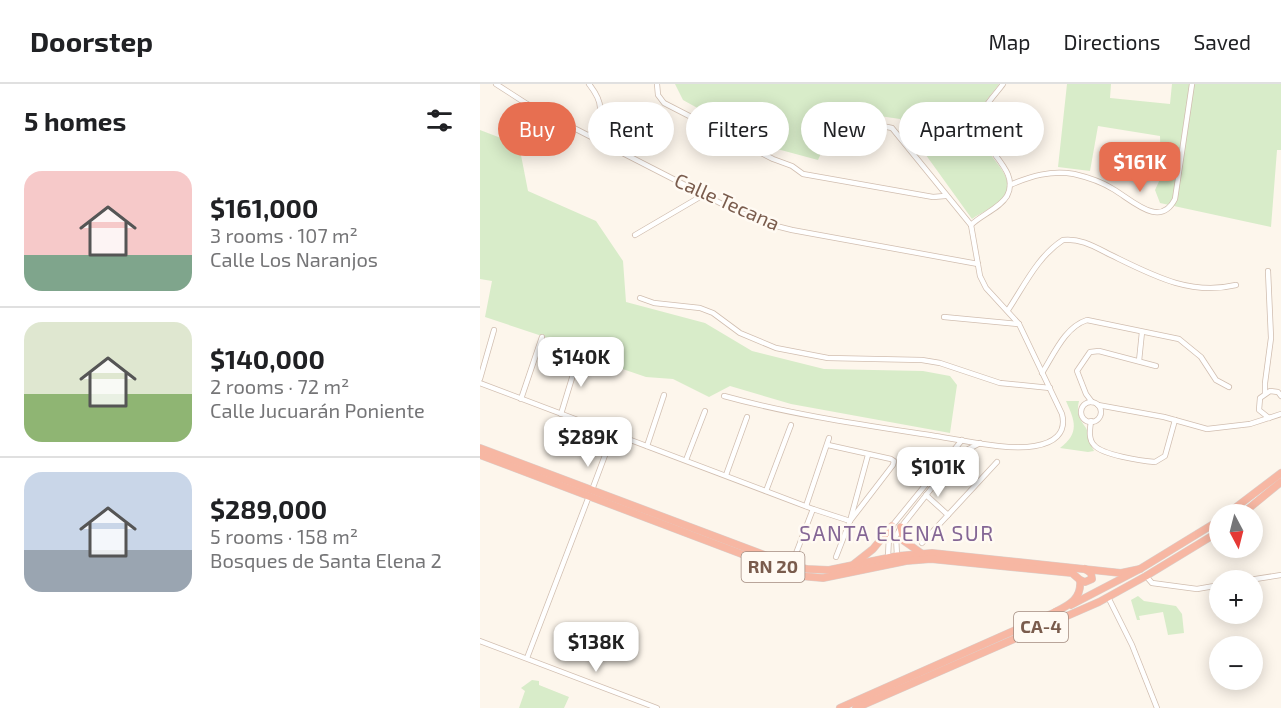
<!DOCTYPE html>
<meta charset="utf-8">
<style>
body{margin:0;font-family:"Exo 2",sans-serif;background:#f6f6f6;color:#202124;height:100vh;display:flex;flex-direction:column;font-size:22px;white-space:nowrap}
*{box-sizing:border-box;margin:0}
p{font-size:20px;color:#757577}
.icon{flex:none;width:33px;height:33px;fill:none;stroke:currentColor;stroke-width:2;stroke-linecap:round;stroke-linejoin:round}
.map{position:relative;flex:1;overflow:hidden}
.drawer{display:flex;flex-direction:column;background:#fff;width:480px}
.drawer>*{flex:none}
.top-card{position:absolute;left:18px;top:18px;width:570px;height:54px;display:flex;gap:12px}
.needle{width:39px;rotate:173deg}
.fabs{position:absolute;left:729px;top:420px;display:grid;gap:12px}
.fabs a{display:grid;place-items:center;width:54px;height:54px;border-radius:50%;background:#fff;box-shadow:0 3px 15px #0003;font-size:30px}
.price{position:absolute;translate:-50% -51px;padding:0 14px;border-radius:12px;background:#fff;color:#222;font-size:20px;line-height:39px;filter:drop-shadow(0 2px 3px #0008)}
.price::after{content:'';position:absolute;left:50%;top:36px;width:18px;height:14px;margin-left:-9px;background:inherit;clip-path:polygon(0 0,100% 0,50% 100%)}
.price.selected{background:#e76f51;color:#fff}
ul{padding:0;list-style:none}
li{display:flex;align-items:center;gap:18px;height:150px;padding:0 24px}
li+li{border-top:2px solid #e0e0e0}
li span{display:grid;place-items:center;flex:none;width:168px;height:120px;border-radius:18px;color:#555}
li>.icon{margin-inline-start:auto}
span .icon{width:72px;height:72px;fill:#fffc;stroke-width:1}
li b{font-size:26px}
h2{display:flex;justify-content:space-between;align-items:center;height:72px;padding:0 24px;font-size:26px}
.pill{padding:0 21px;border-radius:27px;background:#fff;box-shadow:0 3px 15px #0003;font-size:21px;line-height:54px}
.pill.selected{background:#e76f51;color:#fff}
header{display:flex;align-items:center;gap:36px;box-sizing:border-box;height:84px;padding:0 30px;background:#fff;border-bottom:2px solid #e0e0e0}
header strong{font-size:28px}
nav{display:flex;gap:33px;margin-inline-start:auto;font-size:21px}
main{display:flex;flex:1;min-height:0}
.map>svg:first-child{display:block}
.green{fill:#d8ecc9}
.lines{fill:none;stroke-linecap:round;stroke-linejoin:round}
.minor-casing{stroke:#d1beb0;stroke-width:6}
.highway-casing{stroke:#dad1cd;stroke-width:8}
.minor{stroke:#fff;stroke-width:4.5}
.highway{stroke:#f7b7a3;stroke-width:7}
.labels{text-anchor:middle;stroke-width:5;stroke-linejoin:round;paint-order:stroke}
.shield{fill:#fffaf3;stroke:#a28b7f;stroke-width:1.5}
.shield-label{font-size:18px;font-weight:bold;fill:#7a5c4d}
.street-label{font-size:20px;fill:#7a5c4d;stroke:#fffaf3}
.neighbourhood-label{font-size:21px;letter-spacing:1.5px;fill:#846695;stroke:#fffaf3}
</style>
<header>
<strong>Doorstep</strong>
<nav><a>Map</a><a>Directions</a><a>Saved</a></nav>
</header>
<main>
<section class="drawer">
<h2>5 homes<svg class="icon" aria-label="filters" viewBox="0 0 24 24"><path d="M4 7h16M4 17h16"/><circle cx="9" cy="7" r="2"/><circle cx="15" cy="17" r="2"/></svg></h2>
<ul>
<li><span style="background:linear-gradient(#f6c9c9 70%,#7fa58c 0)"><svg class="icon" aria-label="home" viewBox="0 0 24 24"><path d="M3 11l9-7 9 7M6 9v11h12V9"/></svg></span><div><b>$161,000</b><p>3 rooms · 107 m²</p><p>Calle Los Naranjos</p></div></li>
<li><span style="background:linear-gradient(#dfe7d0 60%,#8fb573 0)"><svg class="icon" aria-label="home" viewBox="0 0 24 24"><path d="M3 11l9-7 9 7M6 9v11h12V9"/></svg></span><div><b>$140,000</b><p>2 rooms · 72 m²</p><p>Calle Jucuarán Poniente</p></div></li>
<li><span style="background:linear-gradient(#c9d6e8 65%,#9aa5b1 0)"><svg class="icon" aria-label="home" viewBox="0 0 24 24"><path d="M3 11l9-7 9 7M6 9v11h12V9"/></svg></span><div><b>$289,000</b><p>5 rooms · 158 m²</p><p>Bosques de Santa Elena 2</p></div></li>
</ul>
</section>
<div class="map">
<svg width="801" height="624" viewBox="0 0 801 624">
<rect width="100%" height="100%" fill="#fdf6ec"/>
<!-- green -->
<g class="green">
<path d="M195 0H519C513 9 497 26 496 35 490 62 538 87 526 110 519 121 502 128 492 135L420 35 338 23 347 56 338 76 286 62 203 16Z"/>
<path d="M587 0H631L630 14 690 20 692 0H801V66H797L791 143 680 119 675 106 681 93 680 52 618 42 610 87 578 83Z"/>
<path d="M0 46 39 61 48 107 116 137 143 177 146 218 225 239 272 267 344 285 443 287 470 292 477 301 470 349 311 320 250 302 229 313 193 295 166 293 122 278 80 258 5 233 12 197 0 195Z"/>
<path d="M586 317H599C596 329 599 334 606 344 609 349 609 358 614 367L608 368 580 364C600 349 595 337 586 317Z"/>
<path d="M658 512 664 517 696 522 702 530 704 549 688 551 683 528 659 532 660 536H657L651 516Z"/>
<path d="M52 596 59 597V601L89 613 84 624H39L45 607 41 604Z"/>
</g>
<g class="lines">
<defs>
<g id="minor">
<path d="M16 0 47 20 244 121 284 139 312 146 498 180"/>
<path d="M109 0C126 22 121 28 110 51"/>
<path d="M177 0 178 11 184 19 293 75 312 82 323 90 453 113 465 112"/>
<path d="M530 101C551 92 571 86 594 90 607 93 622 98 633 105 652 116 680 145 695 115L712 0"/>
<path d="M491 141C501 131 520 124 527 112 542 84 496 64 500 36 502 23 516 10 523 0"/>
<path d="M155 151 225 110"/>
<path d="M160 214 174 219 220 224 233 229 260 249 296 264 348 274 442 276 460 279 520 299 570 304"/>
<path d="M528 226C544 202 558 172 583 156 601 154 615 163 631 171 672 191 710 212 756 201"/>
<path d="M464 233 539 240"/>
<path d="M659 277 662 248"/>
<path d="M562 289C574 270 585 243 607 236L699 255 721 273 736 296 749 303"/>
<path d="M0 295 14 246"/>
<path d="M0 299 333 425 370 437"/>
<path d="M785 309V299L791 254 788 187"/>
<path d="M244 312C313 331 384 341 455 352 483 356 527 367 555 362 573 359 587 350 582 330L539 240 506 204 500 192 491 141 412 44 349 31"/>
<path d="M41 315 62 253"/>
<path d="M612 318 606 310 597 287 610 268 619 267 676 282"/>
<circle cx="611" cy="328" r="10"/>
<path d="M618 321 684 333 727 345 770 340 801 330"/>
<path d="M81 330 99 271"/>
<path d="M789 334 779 326 780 314 790 307 798 308 801 312"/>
<path d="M611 337C610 345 608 355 614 361 622 371 662 377 675 378L685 372 695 336"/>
<path d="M348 361 411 375 414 377 413 381 370 437"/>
<path d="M167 362 184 311"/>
<path d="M206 376 225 327"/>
<path d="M246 391 267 333"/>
<path d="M112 406 133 350"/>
<path d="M286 407 311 341"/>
<path d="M446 411 468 431 517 378"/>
<path d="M326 422 349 354"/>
<path d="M442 459 468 431"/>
<path d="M315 472 333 425"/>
<path d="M417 472 416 452 421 443 473 377 483 368 500 359"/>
<path d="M356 473 370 437 388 371"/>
<path d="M408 473 409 452 412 442 482 356"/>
<path d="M666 492 672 499 717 505 740 501"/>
<path d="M769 496 801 491"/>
<path d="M628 513 652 561 677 624"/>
<path d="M0 557 177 624"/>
<path d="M47 574 109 412"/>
</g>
<g id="highway">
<path d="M0 364 306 479 327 485 349 486 417 472 452 469 641 489 660 485"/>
<path d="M0 371 320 492 343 494 426 477 451 475 592 489 600 496C602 514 590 521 575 528"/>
<path d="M747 430 801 389"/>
<path d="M762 430 801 398"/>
<path d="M421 443 424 457 441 469"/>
<path d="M374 480 393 465 412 442"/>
<path d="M600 496 605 498 612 495 611 489 605 485"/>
<path d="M591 521 660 485 740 436"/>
<path d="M360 624 578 527"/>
<path d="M376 624 619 518 666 492 740 447"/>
</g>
</defs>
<!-- minor casing -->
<use href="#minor" class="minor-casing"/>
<!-- highway casing -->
<use href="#highway" class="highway-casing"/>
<!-- minor -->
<use href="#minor" class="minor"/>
<!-- highway -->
<use href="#highway" class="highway"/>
</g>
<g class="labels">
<!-- shield labels -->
<g class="shield">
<rect x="261.5" y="468" width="63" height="30" rx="4.5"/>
<rect x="534" y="528" width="54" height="30" rx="4.5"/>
</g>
<g class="shield-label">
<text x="293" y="489">RN 20</text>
<text x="561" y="549">CA-4</text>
</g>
<!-- street labels -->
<g class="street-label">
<text transform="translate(247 118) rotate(24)" y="7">Calle Tecana</text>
</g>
<!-- neighbourhood labels -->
<g class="neighbourhood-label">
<text x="417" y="457">SANTA ELENA SUR</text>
</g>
</g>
</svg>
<div class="fabs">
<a><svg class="needle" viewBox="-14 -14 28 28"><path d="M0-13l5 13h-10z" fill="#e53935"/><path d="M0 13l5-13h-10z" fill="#757577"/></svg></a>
<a>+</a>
<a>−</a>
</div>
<b class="price selected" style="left:660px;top:109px">$161K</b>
<b class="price" style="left:101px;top:304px">$140K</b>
<b class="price" style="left:108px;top:384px">$289K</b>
<b class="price" style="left:458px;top:414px">$101K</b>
<b class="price" style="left:116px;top:589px">$138K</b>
<div class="top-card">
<a class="pill selected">Buy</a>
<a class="pill">Rent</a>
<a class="pill">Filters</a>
<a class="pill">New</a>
<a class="pill">Apartment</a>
</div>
</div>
</main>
